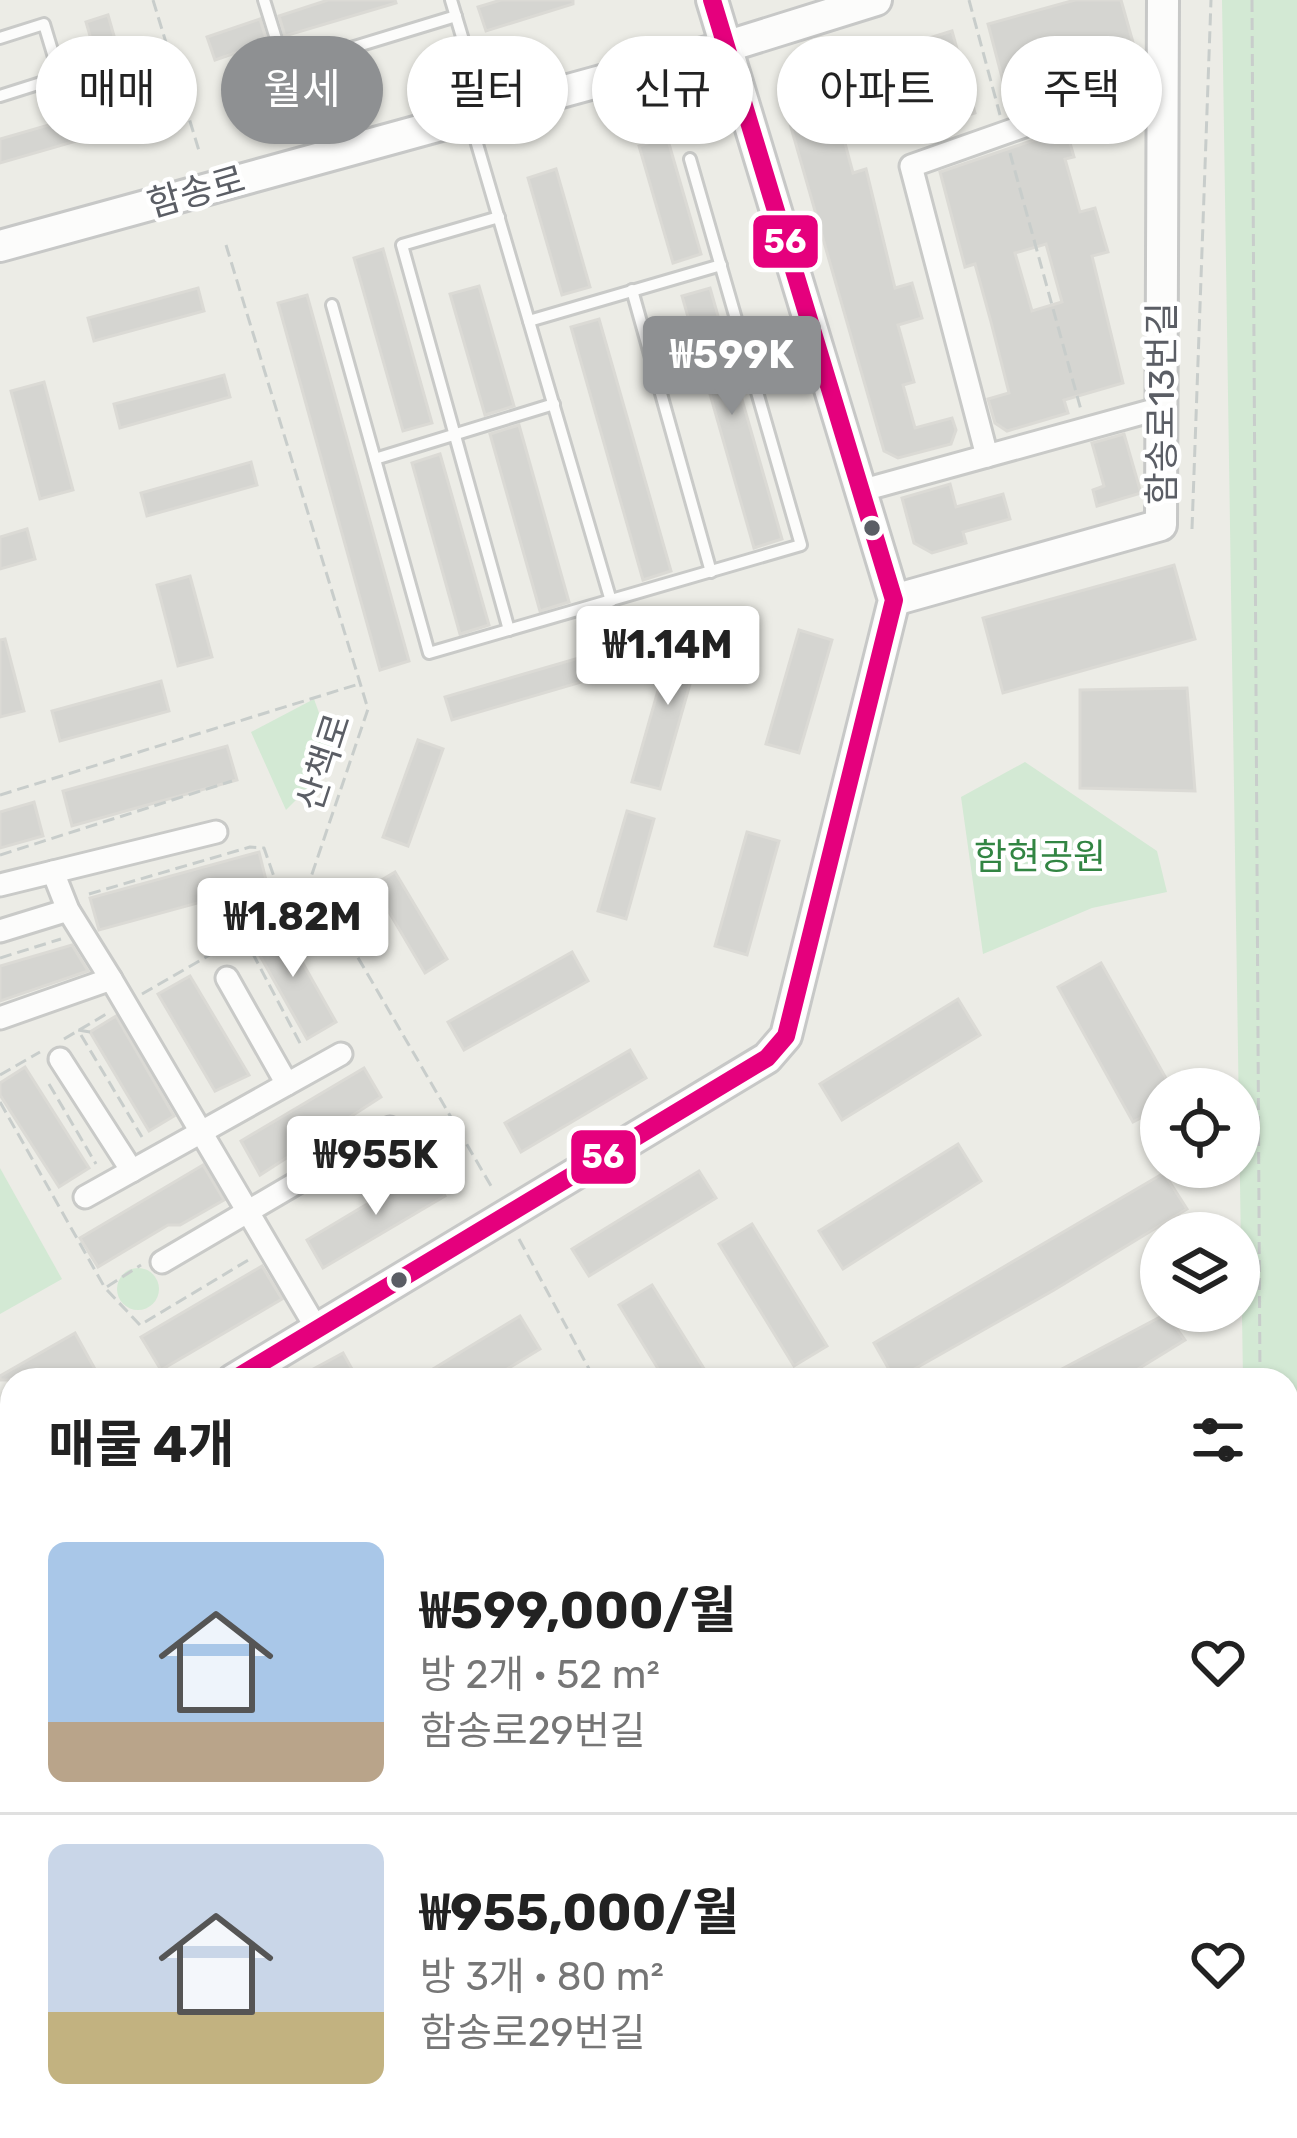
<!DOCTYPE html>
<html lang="ko">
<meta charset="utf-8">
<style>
body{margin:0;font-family:Rubik,"Noto Sans KR",sans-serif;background:#f2f2f2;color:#222;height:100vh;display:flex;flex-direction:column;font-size:45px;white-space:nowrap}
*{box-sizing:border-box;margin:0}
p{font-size:39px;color:#767676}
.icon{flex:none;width:66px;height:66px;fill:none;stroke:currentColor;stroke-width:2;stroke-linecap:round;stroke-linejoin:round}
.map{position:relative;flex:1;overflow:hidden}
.sheet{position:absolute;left:0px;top:1368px;width:1299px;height:771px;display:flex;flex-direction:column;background:#fff;border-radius:36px 36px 0 0;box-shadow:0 3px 9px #0004}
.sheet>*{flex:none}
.guide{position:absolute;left:36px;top:36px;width:1227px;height:108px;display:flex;gap:24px}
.fabs{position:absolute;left:1140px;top:1068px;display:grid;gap:24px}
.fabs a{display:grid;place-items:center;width:120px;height:120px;border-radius:50%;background:#fff;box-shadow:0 3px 9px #0004;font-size:60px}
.price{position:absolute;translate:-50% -102px;padding:0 27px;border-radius:12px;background:#fff;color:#222;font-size:39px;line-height:78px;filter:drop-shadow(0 3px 6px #0008)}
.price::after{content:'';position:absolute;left:50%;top:72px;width:36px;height:27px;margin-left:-18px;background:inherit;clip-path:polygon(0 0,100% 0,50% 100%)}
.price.active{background:#8e9092;color:#fff}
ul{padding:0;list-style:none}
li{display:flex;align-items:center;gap:36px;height:300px;padding:0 48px}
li+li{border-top:3px solid #e0e0e0}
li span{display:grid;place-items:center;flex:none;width:336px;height:240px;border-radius:18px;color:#555}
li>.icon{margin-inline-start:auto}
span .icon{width:144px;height:144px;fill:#fffc;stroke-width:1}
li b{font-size:51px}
h2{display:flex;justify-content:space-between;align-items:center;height:144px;padding:0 48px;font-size:51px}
.pill{padding:0 42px;border-radius:54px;background:#fff;box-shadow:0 3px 9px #0004;font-size:42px;line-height:108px}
.pill.active{background:#8e9092;color:#fff}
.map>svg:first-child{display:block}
.green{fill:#d3e9d4}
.building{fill:#d5d5d1;stroke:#dbdad5;stroke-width:3;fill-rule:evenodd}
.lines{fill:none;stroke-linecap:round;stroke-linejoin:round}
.lane-casing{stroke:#c9cac8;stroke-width:16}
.street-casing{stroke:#c9cac8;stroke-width:27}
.secondary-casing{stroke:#c7c8c7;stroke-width:36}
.path{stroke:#c8cdcb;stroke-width:3;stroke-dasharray:12 6;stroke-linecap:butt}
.lane{stroke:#fcfcfb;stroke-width:10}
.street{stroke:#fcfcfb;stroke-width:21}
.secondary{stroke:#fcfcfb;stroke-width:30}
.bus-1-casing{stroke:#fff;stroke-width:27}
.bus-1{stroke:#e5007d;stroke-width:18}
.bus-dot{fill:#5b5e65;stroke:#fff;stroke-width:4.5}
.labels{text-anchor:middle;stroke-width:9;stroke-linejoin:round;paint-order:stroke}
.street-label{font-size:36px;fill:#5b5e65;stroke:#fff}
.park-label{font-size:36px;fill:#328543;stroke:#fff}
.line-badge{stroke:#fff;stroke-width:4.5}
.badge-label{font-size:33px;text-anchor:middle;font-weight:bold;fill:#fff}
</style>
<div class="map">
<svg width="1297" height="2138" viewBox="0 0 1297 2138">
<rect width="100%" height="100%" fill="#ecece6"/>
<!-- green -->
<g class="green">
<path d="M1222 0H1297V1734L1287 1741V1380H1243Z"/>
<path d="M314 699 336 760 286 810 251 732Z"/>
<path d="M1025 762 1157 851 1167 892 1092 908 983 954 961 797Z"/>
<path d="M0 1168 62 1279 0 1314Z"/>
<circle cx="138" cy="1289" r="21"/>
<path d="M1297 1861V2138H1147V2127H1287V1867Z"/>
</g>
<!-- building -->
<g class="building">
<path d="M328 0H395L396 3 285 36 279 16Z"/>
<path d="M501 0H573V4L486 31 478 7Z"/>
<path d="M1075 0H1121L1134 46 1133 70 1095 80 1090 61 1004 85 988 24Z"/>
<path d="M108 15 126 78 104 84 86 22Z"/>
<path d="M260 19 267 42 215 60 207 37Z"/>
<path d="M952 31 975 113 944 122 936 92 918 97 916 88 878 99 880 109 839 121 853 173 866 169 895 288 912 283 922 318 898 325 914 382 903 385 915 428 952 418 956 430 951 444 898 458 884 451 782 96 791 81Z"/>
<path d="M111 107 118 129 0 163V139Z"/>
<path d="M1066 129 1074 157 1065 159 1080 212 1095 208 1108 252 1092 256 1123 383 1064 400 1068 413 1007 431 995 423 988 399 1009 393 991 322 975 264 965 267 940 172ZM1046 244 1062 302 1032 311 1015 253Z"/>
<path d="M667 137 701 254 673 263 639 146Z"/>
<path d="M556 169 590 287 562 295 528 178Z"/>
<path d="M383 249 432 423 403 431 354 258Z"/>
<path d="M479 286 514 406 485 415 450 294Z"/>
<path d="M198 288 204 311 94 341 88 318Z"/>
<path d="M710 288 782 539 754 548 682 296Z"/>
<path d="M307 295 409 661 380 670 278 303Z"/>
<path d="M599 319 671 571 643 580 571 327Z"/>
<path d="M224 375 230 397 120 428 114 404Z"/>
<path d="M44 382 73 490 40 499 11 391Z"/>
<path d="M519 425 569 602 540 611 490 434Z"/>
<path d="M1124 434 1141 493 1097 506 1093 490 1104 486 1092 443Z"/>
<path d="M440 454 489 625 460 634 412 463Z"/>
<path d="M251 462 257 485 147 516 141 493Z"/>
<path d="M950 484 956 507 1003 494 1010 519 963 532 966 543 932 553 914 543 902 498Z"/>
<path d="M27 529 35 559 0 569V537Z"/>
<path d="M1174 565 1195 639 1003 693 983 618Z"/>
<path d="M190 576 212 657 178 666 157 585Z"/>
<path d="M676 627 704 635 660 789 632 782Z"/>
<path d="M799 630 832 640 799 753 766 744Z"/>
<path d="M5 639 24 711 0 717V640Z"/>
<path d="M606 650 612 673 452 720 445 697Z"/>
<path d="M161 681 169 711 60 741 52 711Z"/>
<path d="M1187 688 1195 791 1080 788V690Z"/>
<path d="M418 740 443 749 408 846 383 837Z"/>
<path d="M227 746 237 780 72 826 63 791Z"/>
<path d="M34 802 43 836 0 848V812Z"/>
<path d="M627 811 654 819 626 919 598 911Z"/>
<path d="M747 832 779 841 747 955 715 946Z"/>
<path d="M259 852 267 884 99 930 90 898Z"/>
<path d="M395 872 447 959 425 973 373 885Z"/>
<path d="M279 921 336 1022 307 1039 250 938Z"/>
<path d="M72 945 88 971 0 1001V966Z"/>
<path d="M572 952 588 981 464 1050 448 1022Z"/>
<path d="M1101 963 1172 1089H1161V1107L1133 1122 1058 987Z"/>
<path d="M190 976 249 1075 215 1091 158 994Z"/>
<path d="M958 999 980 1035 842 1120 820 1084Z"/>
<path d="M116 1016 174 1116 149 1131 90 1032Z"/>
<path d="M630 1050 646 1078 521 1152 505 1123Z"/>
<path d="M25 1067 89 1168 59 1187 0 1095V1083Z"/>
<path d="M364 1068 381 1097 260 1175 241 1141Z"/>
<path d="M958 1144 981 1181 843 1269 819 1231Z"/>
<path d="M203 1165 224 1200 180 1225H168L98 1267 80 1238Z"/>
<path d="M429 1167 445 1196 323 1268 307 1240Z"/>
<path d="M699 1171 716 1198 589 1276 572 1249Z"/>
<path d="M1164 1173 1187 1209 1054 1290 895 1380 874 1343Z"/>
<path d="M752 1224 827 1346 794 1366 719 1244Z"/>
<path d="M262 1266 282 1299 161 1370 141 1337Z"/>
<path d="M652 1285 711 1380H665L619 1305Z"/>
<path d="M1166 1314 1185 1340 1120 1380H1041Z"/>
<path d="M520 1316 540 1349 489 1380H415Z"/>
<path d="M75 1333 101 1380H0V1376Z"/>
<path d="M343 1353 358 1380H293Z"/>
</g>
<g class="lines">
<defs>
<g id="lane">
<path d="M264 0 285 68"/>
<path d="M451 0 484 110"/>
<path d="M0 38 44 24 60 77 0 96"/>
<path d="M236 83 456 16"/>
<path d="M470 120 611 601"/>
<path d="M499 217 402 245 509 630"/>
<path d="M632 290 711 572"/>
<path d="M332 305 429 653 801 545 690 159"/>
<path d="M529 321 721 265"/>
<path d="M375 459 554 404"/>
</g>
<g id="street">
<path d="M987 456 911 166 1163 77"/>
<path d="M860 491 1161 408"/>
<path d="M53 872 216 832"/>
<path d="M0 885 53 872 68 910 111 979"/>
<path d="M0 931 68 910"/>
<path d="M227 978 287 1084"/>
<path d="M0 1018 111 979 318 1331"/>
<path d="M60 1059 132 1171"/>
<path d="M85 1197 341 1054"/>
<path d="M162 1262 390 1128"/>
</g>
<g id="secondary">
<path d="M0 246 725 47 876 0"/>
<path d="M894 600 1161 525 1163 0"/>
<path d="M233 1380 767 1058 786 1036 894 600 712 0"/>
<path d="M0 1515 12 1508"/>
<path d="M1287 1801 1297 1795"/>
<path d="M0 1876 12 1901"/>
<path d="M0 1955 12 1980"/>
<path d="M84 2127 89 2138"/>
<path d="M122 2127 127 2138"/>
<path d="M713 2138 731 2127"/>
</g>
</defs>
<!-- lane casing -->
<use href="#lane" class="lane-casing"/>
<!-- street casing -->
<use href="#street" class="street-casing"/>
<!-- secondary casing -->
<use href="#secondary" class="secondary-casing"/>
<!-- path -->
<g class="path">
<path d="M153 0 200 154"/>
<path d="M969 0 1000 115"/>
<path d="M1252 0 1260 1380"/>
<path d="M1010 153 1081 410"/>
<path d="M226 245 368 709 311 877 494 1191"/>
<path d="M1192 529 1211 0"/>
<path d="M0 795 359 684"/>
<path d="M0 855 232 781"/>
<path d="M89 894 250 847 264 848 286 911"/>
<path d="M244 937 301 1045"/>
<path d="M0 958 61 939"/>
<path d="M142 994 319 892"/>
<path d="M90 1032 78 1030 142 1137"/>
<path d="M64 1039 108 1013"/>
<path d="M0 1075 40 1052"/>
<path d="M49 1084 96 1164"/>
<path d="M0 1102 105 1288 141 1265"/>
<path d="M519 1239 595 1380"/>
<path d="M107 1290 140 1325 250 1259"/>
<path d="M1287 1714 1297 1717"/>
</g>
<!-- lane -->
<use href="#lane" class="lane"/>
<!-- street -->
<use href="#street" class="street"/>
<!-- secondary -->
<use href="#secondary" class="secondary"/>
<defs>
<path id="bus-1" d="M233 1380 767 1058 786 1036 894 600 712 0"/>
</defs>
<!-- bus-1 casing -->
<use href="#bus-1" class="bus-1-casing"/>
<!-- bus-1 -->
<use href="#bus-1" class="bus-1"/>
</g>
<!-- markers -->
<g class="bus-dot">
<circle cx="872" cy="528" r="10"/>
<circle cx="399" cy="1280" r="10"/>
</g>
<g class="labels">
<!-- street labels -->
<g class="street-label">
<text transform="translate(196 191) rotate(-16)" y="13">함송로</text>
<text transform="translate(1161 404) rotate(-90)" y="13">함송로13번길</text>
<text transform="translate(323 762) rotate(-72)" y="13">산책로</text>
</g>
<!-- park labels -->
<g class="park-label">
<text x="1040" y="869">함현공원</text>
</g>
</g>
<g class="line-badge">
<rect x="751" y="213" width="69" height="57" rx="12" fill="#e5007d"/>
<rect x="569" y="1128" width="69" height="58" rx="12" fill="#e5007d"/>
</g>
<g class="badge-label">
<text x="785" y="253">56</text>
<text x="603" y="1168">56</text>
</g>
</svg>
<div class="fabs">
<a><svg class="icon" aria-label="locate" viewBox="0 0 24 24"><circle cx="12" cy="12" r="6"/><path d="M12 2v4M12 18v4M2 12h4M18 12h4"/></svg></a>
<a><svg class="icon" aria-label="layers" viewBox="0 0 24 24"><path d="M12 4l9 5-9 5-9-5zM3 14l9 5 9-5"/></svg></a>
</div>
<b class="price active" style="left:732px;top:418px">₩599K</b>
<b class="price" style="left:668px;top:708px">₩1.14M</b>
<b class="price" style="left:293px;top:980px">₩1.82M</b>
<b class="price" style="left:376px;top:1218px">₩955K</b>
<div class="guide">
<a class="pill">매매</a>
<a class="pill active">월세</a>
<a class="pill">필터</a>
<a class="pill">신규</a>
<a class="pill">아파트</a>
<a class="pill">주택</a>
</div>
<section class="sheet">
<h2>매물 4개<svg class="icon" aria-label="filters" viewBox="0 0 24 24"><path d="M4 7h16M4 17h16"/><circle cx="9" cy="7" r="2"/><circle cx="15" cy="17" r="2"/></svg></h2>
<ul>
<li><span style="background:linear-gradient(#a9c7e8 75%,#b9a48a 0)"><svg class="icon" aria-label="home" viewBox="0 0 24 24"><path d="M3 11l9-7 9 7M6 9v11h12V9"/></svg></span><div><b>₩599,000/월</b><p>방 2개 · 52 m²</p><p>함송로29번길</p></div><svg class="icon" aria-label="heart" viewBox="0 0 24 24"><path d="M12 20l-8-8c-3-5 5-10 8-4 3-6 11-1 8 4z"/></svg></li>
<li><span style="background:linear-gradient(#c9d6e8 70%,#c2b280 0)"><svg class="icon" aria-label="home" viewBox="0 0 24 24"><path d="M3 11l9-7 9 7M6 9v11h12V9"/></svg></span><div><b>₩955,000/월</b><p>방 3개 · 80 m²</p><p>함송로29번길</p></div><svg class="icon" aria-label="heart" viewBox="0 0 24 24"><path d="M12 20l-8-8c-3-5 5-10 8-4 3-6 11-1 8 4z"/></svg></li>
</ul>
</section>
</div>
